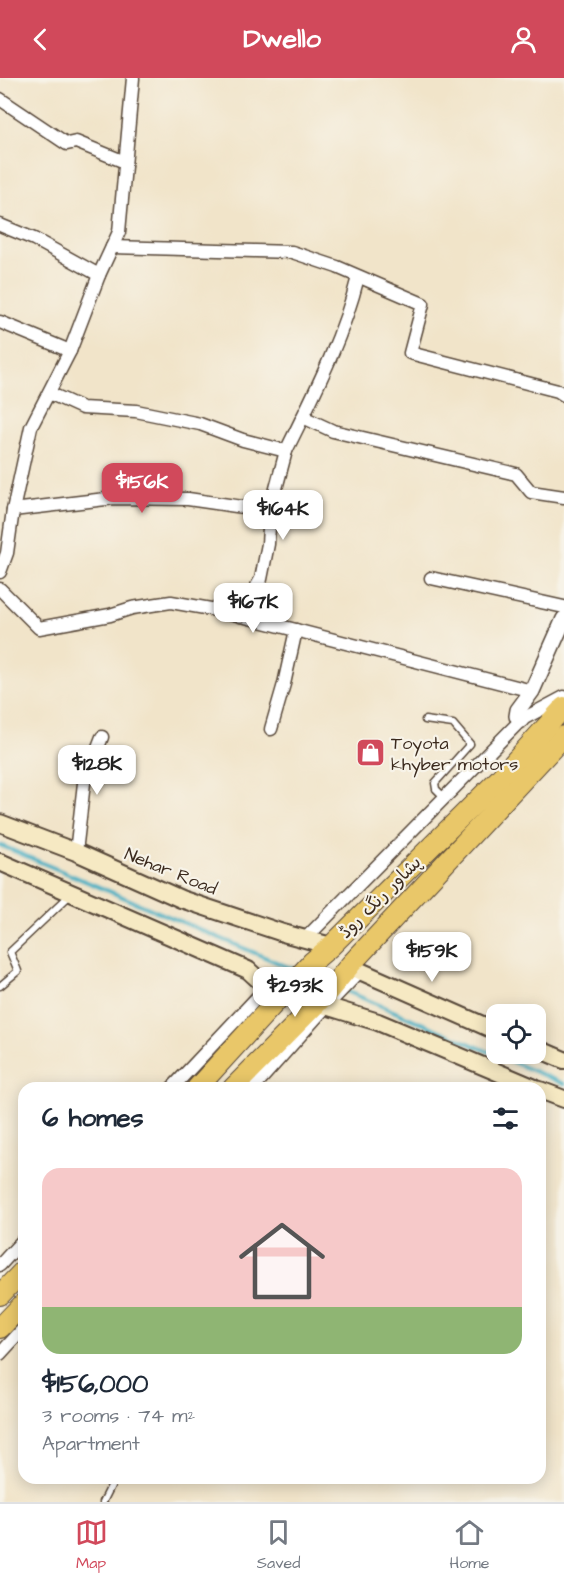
<!DOCTYPE html>
<meta charset="utf-8">
<style>
body{margin:0;font-family:"Architects Daughter","Playpen Sans Arabic",sans-serif;background:#f6f6f7;color:#1f2937;height:100vh;display:flex;flex-direction:column;font-size:22px;white-space:nowrap}
*{box-sizing:border-box;margin:0}
p{font-size:20px;color:#747a83}
.icon{flex:none;width:33px;height:33px;fill:none;stroke:currentColor;stroke-width:2;stroke-linecap:round;stroke-linejoin:round}
.map{position:relative;flex:1;overflow:hidden}
.side{position:absolute;left:18px;top:1004px;width:528px;height:402px;display:flex;flex-direction:column;background:#fff;border-radius:18px;box-shadow:0 3px 15px #0003}
.side>*{flex:none}
.controls{position:absolute;left:486px;top:926px;display:grid;gap:12px}
.controls a{display:grid;place-items:center;width:60px;height:60px;border-radius:12px;background:#fff;box-shadow:0 3px 15px #0003;font-size:30px}
.price{position:absolute;translate:-50% -51px;padding:0 14px;border-radius:12px;background:#fff;color:#222;font-size:20px;line-height:39px;filter:drop-shadow(0 2px 3px #0008)}
.price::after{content:'';position:absolute;left:50%;top:36px;width:18px;height:14px;margin-left:-9px;background:inherit;clip-path:polygon(0 0,100% 0,50% 100%)}
.price.on{background:#d1495b;color:#fff}
ul{padding:0;list-style:none}
li{display:grid;align-content:center;gap:12px;height:318px;padding:0 24px}
li span{display:grid;place-items:center;height:186px;border-radius:18px;color:#555}
li>.icon{margin-inline-start:auto}
span .icon{width:108px;height:108px;fill:#fffc;stroke-width:1}
li b{font-size:26px}
h2{display:flex;justify-content:space-between;align-items:center;height:72px;padding:0 24px;font-size:26px}
header{display:flex;justify-content:space-between;align-items:center;height:78px;padding:0 24px;background:#d1495b;color:#fff;font-size:27px;font-weight:800}
.tabs{display:flex;justify-content:space-around;align-items:center;height:84px;border-top:2px solid #e0e1e3;background:#fff;font-size:16px;color:#747a83}
.tabs a{display:grid;justify-items:center;gap:3px}
.tabs .on{color:#d1495b}
.map>svg:first-child{display:block}
.lines{fill:none;stroke-linecap:round;stroke-linejoin:round}
.stream{stroke:#46b0c4;stroke-width:4}
.service-casing{stroke:#564638;stroke-width:9}
.minor-casing{stroke:#564638;stroke-width:15}
.tertiary-casing{stroke:#564638;stroke-width:18}
.secondary-casing{stroke:#564638;stroke-width:20}
.trunk-casing{stroke:#564638;stroke-width:22}
.service{stroke:#fff;stroke-width:6}
.minor{stroke:#fff;stroke-width:12}
.tertiary{stroke:#fff;stroke-width:15}
.secondary{stroke:#f6e9c3;stroke-width:16}
.trunk{stroke:#e9c769;stroke-width:20}
.labels{text-anchor:middle;stroke-width:4.5;stroke-linejoin:round;paint-order:stroke}
.poi-label{font-size:18px;fill:#3b2a1e;stroke:#f7f3e8;text-anchor:start}
.street-label{font-size:18px;fill:#3b2a1e;stroke:#f7f3e8}
</style>
<header><svg class="icon" aria-label="back" viewBox="0 0 24 24"><path d="M15 5l-7 7 7 7"/></svg>Dwello<svg class="icon" aria-label="person" viewBox="0 0 24 24"><circle cx="12" cy="8" r="4"/><path d="M4 21q1-7 8-7t8 7"/></svg></header>
<div class="map">
<svg width="564" height="1424" viewBox="0 0 564 1424">
<rect width="100%" height="100%" fill="#f7f3e8"/>
<filter id="ink" filterUnits="userSpaceOnUse"><feTurbulence type="fractalNoise" baseFrequency=".0167" numOctaves="2"/><feDisplacementMap in="SourceGraphic" scale="12" xChannelSelector="R" yChannelSelector="G"/><feConvolveMatrix kernelMatrix="1 2 1 2 8 2 1 2 1" color-interpolation-filters="sRGB"/></filter>
<filter id="wash" filterUnits="userSpaceOnUse"><feTurbulence type="fractalNoise" baseFrequency=".008" numOctaves="4" result="noise"/><feDisplacementMap in="SourceGraphic" scale="24" xChannelSelector="R" yChannelSelector="G"/><feGaussianBlur stdDeviation="1.35" result="paint"/><feColorMatrix in="noise" values="0 0 0 0 0 0 0 0 0 0 0 0 0 0 0 0 0 1.4 0 .05"/><feComposite in="paint" operator="in"/></filter>
<g filter="url(#wash)">
<rect width="100%" height="100%" fill="#f1e4c9"/>
<g class="lines">
<!-- stream -->
<g class="stream">
<path d="M0 767 295 892"/>
<path d="M308 897 326 905"/>
<path d="M344 912 564 1006"/>
</g>
</g>
</g>
<g filter="url(#ink)">
<g class="lines">
<defs>
<g id="service">
<path d="M425 642 453 646 470 666 435 705 436 711 444 719"/>
<path d="M0 908 18 893 10 874 69 818"/>
<path d="M103 1424 115 1400"/>
</g>
<g id="minor">
<path d="M0 21 67 66 76 64 125 84"/>
<path d="M0 147 34 161 99 197"/>
<path d="M112 169 292 174 337 189 423 226 410 275 558 313 564 317"/>
<path d="M0 244 70 273"/>
<path d="M49 315 82 330 136 333 200 346 243 362 286 373C314 316 343 260 358 199"/>
<path d="M303 339 333 353 516 396 531 414 564 419"/>
<path d="M13 432 114 420 188 421 270 433"/>
<path d="M0 494 7 475 13 432 31 349 70 273 99 197 119 154 133 0"/>
<path d="M431 500 564 529"/>
<path d="M0 511 39 550 110 537 132 530 171 524 222 533 532 613"/>
<path d="M240 538 261 501 268 466 270 433 286 373"/>
<path d="M271 651 284 606 296 552"/>
<path d="M76 774 84 705 102 659"/>
<path d="M305 861 521 642 564 619"/>
<path d="M334 920 360 893"/>
<path d="M172 1010 266 910"/>
<path d="M253 1010 322 933"/>
<path d="M0 1187 24 1161"/>
<path d="M0 1276 24 1250"/>
</g>
<path id="tertiary" d="M521 642 517 638 518 632 532 613 564 541"/>
<g id="secondary">
<path d="M0 745 76 774 181 821 283 855 331 868"/>
<path d="M0 784 248 892 261 904 276 925"/>
<path d="M351 886 360 893 496 953"/>
<path d="M316 925 378 944 535 1010"/>
<path d="M536 970 564 982"/>
<path d="M540 1012 564 1021"/>
</g>
<g id="trunk">
<path d="M197 1010 312 884 331 868 499 701 564 629"/>
<path d="M233 1010 326 916 351 886 564 658"/>
<path d="M0 1217 24 1192"/>
<path d="M0 1250 24 1225"/>
</g>
</defs>
<!-- service casing -->
<use href="#service" class="service-casing"/>
<!-- minor casing -->
<use href="#minor" class="minor-casing"/>
<!-- tertiary casing -->
<use href="#tertiary" class="tertiary-casing"/>
<!-- secondary casing -->
<use href="#secondary" class="secondary-casing"/>
<!-- trunk casing -->
<use href="#trunk" class="trunk-casing"/>
<!-- service -->
<use href="#service" class="service"/>
<!-- minor -->
<use href="#minor" class="minor"/>
<!-- tertiary -->
<use href="#tertiary" class="tertiary"/>
<!-- secondary -->
<use href="#secondary" class="secondary"/>
<!-- trunk -->
<use href="#trunk" class="trunk"/>
</g>
</g>
<!-- icons -->
<defs>
<symbol id="shop-square" viewBox="-11 -11 22 22"><rect x="-9" y="-9" width="18" height="18" rx="4" fill="#d1495b" stroke="#f7f3e8"/><path d="M-5-2.5h2.3a2.7 3.5 0 0 1 5.4 0H5L5.5 6h-11ZM-1.5-2.5h3a1.5 2.3 0 0 0-3 0Z" fill="#fff"/></symbol>
</defs>
<g fill-rule="evenodd">
<use href="#shop-square" x="354" y="658" width="33" height="33"/>
</g>
<g class="labels">
<!-- poi labels -->
<g class="poi-label">
<text x="391" y="671">Toyota<tspan x="391" dy="21">khyber motors</tspan></text>
</g>
<!-- street labels -->
<g class="street-label">
<text transform="translate(171 793) rotate(22)" y="6">Nehar Road</text>
<text transform="translate(380 819) rotate(-45)" y="6">پشاور رنگ روڈ</text>
</g>
</g>
</svg>
<div class="controls">
<a><svg class="icon" aria-label="locate" viewBox="0 0 24 24"><circle cx="12" cy="12" r="6"/><path d="M12 2v4M12 18v4M2 12h4M18 12h4"/></svg></a>
</div>
<b class="price on" style="left:142px;top:436px">$156K</b>
<b class="price" style="left:283px;top:463px">$164K</b>
<b class="price" style="left:253px;top:556px">$167K</b>
<b class="price" style="left:97px;top:718px">$128K</b>
<b class="price" style="left:432px;top:905px">$159K</b>
<b class="price" style="left:295px;top:940px">$293K</b>
<section class="side">
<h2>6 homes<svg class="icon" aria-label="filters" viewBox="0 0 24 24"><path d="M4 7h16M4 17h16"/><circle cx="9" cy="7" r="2"/><circle cx="15" cy="17" r="2"/></svg></h2>
<ul>
<li><span style="background:linear-gradient(#f6c9c9 75%,#8fb573 0)"><svg class="icon" aria-label="home" viewBox="0 0 24 24"><path d="M3 11l9-7 9 7M6 9v11h12V9"/></svg></span><div><b>$156,000</b><p>3 rooms · 74 m²</p><p>Apartment</p></div></li>
</ul>
</section>
</div>
<nav class="tabs">
<a class="on"><svg class="icon" aria-label="map" viewBox="0 0 24 24"><path d="M3 6l6-2 6 2 6-2v14l-6 2-6-2-6 2zM9 4v14M15 6v14"/></svg>Map</a>
<a><svg class="icon" aria-label="saved" viewBox="0 0 24 24"><path d="M7 4h10v16l-5-4-5 4z"/></svg>Saved</a>
<a><svg class="icon" aria-label="home" viewBox="0 0 24 24"><path d="M3 11l9-7 9 7M6 9v11h12V9"/></svg>Home</a>
</nav>
